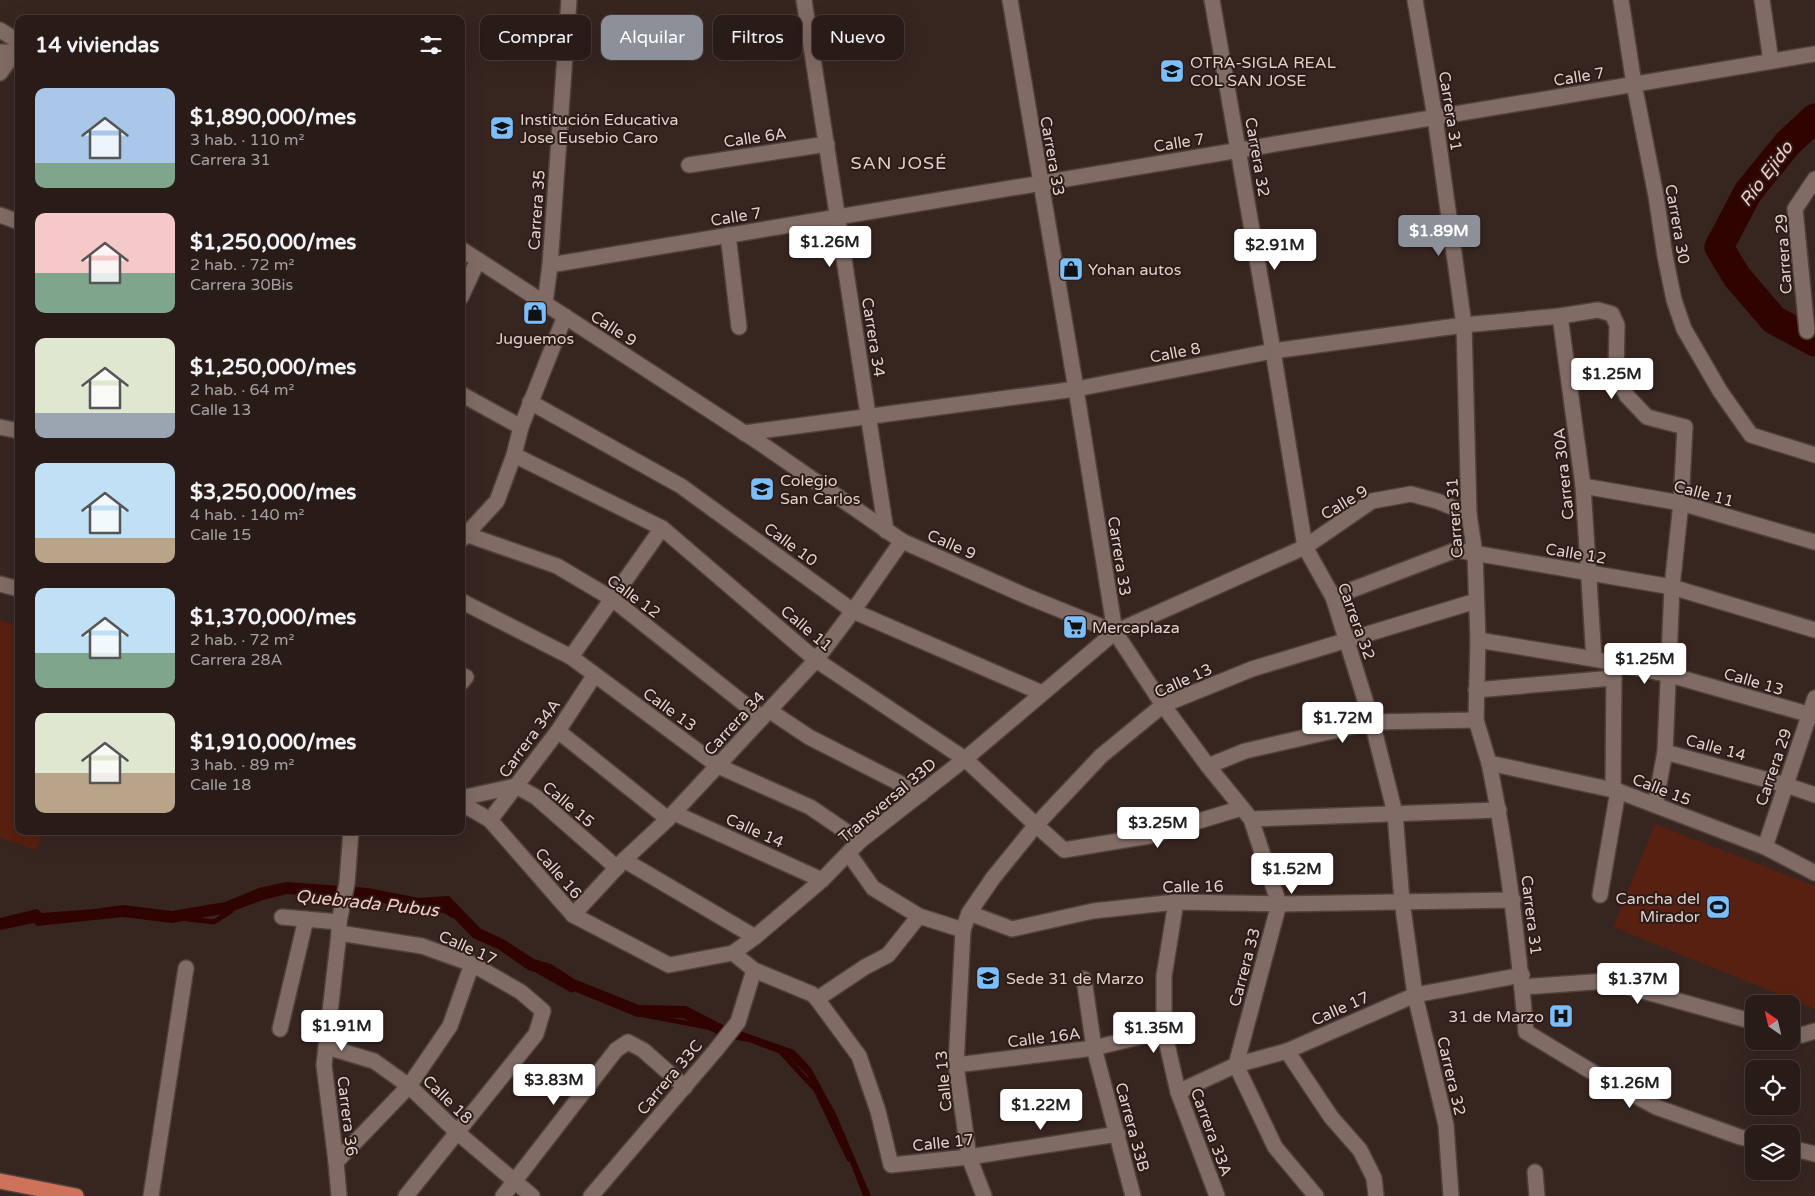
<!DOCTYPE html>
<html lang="es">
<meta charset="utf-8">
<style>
body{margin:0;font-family:"Varela Round",sans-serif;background:#312521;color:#f1f3f6;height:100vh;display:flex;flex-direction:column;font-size:19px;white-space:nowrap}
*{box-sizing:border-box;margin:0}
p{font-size:16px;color:#a5a1a2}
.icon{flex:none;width:28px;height:28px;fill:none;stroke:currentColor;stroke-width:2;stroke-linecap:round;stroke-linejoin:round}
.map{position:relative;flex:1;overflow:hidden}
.side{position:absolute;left:15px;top:15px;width:450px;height:820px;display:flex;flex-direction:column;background:#291c18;border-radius:10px;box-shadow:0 5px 20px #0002,0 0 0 1px #453a37}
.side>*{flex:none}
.hud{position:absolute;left:480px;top:15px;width:475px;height:45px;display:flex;gap:10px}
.needle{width:32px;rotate:326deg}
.fabs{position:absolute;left:1745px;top:995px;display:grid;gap:10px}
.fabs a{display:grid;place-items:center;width:55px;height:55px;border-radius:10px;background:#291c18;box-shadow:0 5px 20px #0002,0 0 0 1px #453a37;font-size:25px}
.price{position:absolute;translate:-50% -42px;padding:0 11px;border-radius:5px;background:#fff;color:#222;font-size:16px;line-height:32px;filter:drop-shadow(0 1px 2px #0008)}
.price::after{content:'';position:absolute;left:50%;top:30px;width:15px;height:11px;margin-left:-8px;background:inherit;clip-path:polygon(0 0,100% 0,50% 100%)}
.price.current{background:#8c9099;color:#fff}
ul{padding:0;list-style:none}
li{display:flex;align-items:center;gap:15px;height:125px;padding:0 20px}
li span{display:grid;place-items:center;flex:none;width:140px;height:100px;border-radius:10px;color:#555}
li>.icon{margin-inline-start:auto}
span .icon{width:60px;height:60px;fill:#fffc;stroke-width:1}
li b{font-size:21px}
h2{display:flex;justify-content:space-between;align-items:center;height:60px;padding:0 20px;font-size:21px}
.pill{padding:0 18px;border-radius:10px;background:#291c18;box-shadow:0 5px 20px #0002,0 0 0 1px #453a37;font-size:18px;line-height:45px}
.pill.current{background:#8c9099;color:#fff}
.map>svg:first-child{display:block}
.green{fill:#582010}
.water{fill:#2f0300}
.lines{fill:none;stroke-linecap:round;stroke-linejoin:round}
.stream{stroke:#2f0300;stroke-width:5}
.river{stroke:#2f0300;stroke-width:29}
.street-casing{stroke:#50413c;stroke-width:18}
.secondary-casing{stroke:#50413c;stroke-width:18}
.highway-casing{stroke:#50413c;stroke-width:18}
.street{stroke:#816b65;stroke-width:15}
.secondary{stroke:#816b65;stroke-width:15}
.highway{stroke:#ce725a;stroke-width:15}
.labels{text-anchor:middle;stroke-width:4;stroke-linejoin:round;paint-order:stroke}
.poi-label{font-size:16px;fill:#ded1ce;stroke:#2d1b17;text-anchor:start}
.street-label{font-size:16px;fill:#ded1ce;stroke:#2d1b17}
.neighbourhood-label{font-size:18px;letter-spacing:1px;fill:#ded1ce;stroke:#2d1b17}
.water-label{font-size:18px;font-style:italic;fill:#f6ccc1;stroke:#2d1b17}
</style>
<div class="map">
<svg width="1815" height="1196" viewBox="0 0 1815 1196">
<rect width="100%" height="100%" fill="#372520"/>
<!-- green -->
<g class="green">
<path d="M0 620 19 626V831H43L36 850 0 838Z"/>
<path d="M1655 824 1815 886V1009L1613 927Z"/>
</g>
<!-- water -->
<path class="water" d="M286 882 368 888 419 898 449 896 481 929 503 939 534 959 551 964 574 979 639 1005 686 1006 723 1025 794 1050 811 1068 836 1114 871 1196H863L843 1144 819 1096 807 1075 789 1057 749 1042 726 1038 683 1018 637 1017 569 989 546 975 528 970 498 949 473 938 444 908 418 910 367 900 287 894 263 900 228 913 172 923 123 917 37 926 34 923 0 930V918L37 909 42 913 95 909 123 905 172 911 225 902 259 888Z"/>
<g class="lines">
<!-- stream -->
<g class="stream">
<path d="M432 908 446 911 452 915"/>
<path d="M188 919 214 922 231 911"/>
<path d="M538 971 572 990"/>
<path d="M644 1015 707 1027"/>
<path d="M779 1050 816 1090 849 1159"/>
</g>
<!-- river -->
<path class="river" d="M1815 118 1788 143 1748 192 1719 247 1737 277 1774 320 1815 342"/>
<defs>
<g id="street">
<path d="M804 0 886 531"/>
<path d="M1010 0 1076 389 1115 632 1163 705 1208 766 1251 819 1279 904 1236 1065 1275 1147 1316 1196"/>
<path d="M1212 0 1273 351 1305 547 1333 597 1372 722 1395 813 1402 901 1415 995 1446 1125 1451 1196"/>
<path d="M1415 0 1435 117 1464 325 1469 514"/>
<path d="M1621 0 1634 84 1656 196 1665 256 1674 300 1684 329 1720 391 1751 435 1815 455"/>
<path d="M1762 0 1771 61"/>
<path d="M0 73 15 52"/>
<path d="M689 165 827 144"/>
<path d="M0 215 19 222"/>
<path d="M728 235 739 327"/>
<path d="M550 265 1815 54"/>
<path d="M461 297 478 260"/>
<path d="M545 303 550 265 569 0"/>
<path d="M1560 316 1583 486 1594 659"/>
<path d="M1807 331 1795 209 1815 179"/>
<path d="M461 394 521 427"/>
<path d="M530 402 681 486 853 611 1042 693"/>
<path d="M0 427 19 431"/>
<path d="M744 433 1076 389 1273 351 1464 325 1560 316 1598 310 1612 314 1617 325 1616 375 1627 396 1647 417 1685 427 1681 503 1672 587 1665 752 1655 805"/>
<path d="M514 455 662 528 816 660 965 759 1036 825 1064 850 1149 836 1242 808"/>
<path d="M1583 486 1681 503 1815 542"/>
<path d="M468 535 557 566 611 598 762 718"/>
<path d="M461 540 497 501 514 455 521 427 565 316"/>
<path d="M0 584 19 589"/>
<path d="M1333 597 1456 550 1672 587 1815 630"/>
<path d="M461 601 571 657 718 766 810 807 860 841"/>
<path d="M1478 640 1594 659 1670 675 1815 716"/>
<path d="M571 657 662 528"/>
<path d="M461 675 466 677 461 683"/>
<path d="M1476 690 1613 678"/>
<path d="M770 711 809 737 921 794"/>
<path d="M558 731 668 819"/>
<path d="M1665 752 1786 785 1815 795"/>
<path d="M1489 763C1508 854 1518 941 1526 1032L1589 1070 1656 1107 1740 1137 1754 1140"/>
<path d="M1208 766 1245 751 1372 722 1476 720"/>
<path d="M1613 790 1614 670"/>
<path d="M461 798 516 786 536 797 617 868"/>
<path d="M461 803 490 820 573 915 669 965 733 953 755 937 822 880 860 841 965 759 1115 632"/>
<path d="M674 813 822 880"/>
<path d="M1251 819 1499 810"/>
<path d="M490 820 558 731 594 676"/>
<path d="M1765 847 1815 698"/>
<path d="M849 854 873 888 919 916 963 930"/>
<path d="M624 860 755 937"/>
<path d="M1600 895 1618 791"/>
<path d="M1176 902 1164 976V1031L1178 1092 1217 1196"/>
<path d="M969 913 1012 929 1093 911 1176 902 1279 904 1513 900"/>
<path d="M573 915 624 860 668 819 816 660 853 611 902 541"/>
<path d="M282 917 339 922"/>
<path d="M339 933 422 946 472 964 521 992 543 1011 536 1034 406 1196"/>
<path d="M733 953 754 970 812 994 817 999 859 1056 878 1111 891 1165 969 1157 1118 1134"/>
<path d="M1084 979 1094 1048 1133 1196"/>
<path d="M1522 987 1607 981 1754 1022"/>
<path d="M817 999 865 967 888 955 919 916"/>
<path d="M280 1029 306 919"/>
<path d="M1791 1032 1802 1035 1815 1031"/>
<path d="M327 1047 374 1061 409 1086 458 1133 532 1196"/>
<path d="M1287 1051 1331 1117 1360 1150 1374 1178 1376 1196"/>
<path d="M956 1065 1094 1048 1164 1031"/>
<path d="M1178 1092 1236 1065 1287 1051 1415 995 1522 975"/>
<path d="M1791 1148 1815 1154"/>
<path d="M336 1162 409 1086 450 1026 472 964"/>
<path d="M1535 1172 1537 1196"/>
<path d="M151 1196 186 968"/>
<path d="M339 1196 336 1162 324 1065 339 933V922L347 883 351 831"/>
<path d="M503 1196 616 1050 628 1042 643 1050 685 1087"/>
<path d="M591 1196 715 1051 738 1022 754 970"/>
<path d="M984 1196 969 1157 956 1065 963 930 969 913 993 878 1036 825 1101 756 1163 705 1252 669 1476 601"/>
</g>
<g id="secondary">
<path d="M0 30 19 42"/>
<path d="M0 52H19"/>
<path d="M461 249 763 445 902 541 1026 596 1115 632 1305 547 1372 501 1411 494 1437 501 1469 514 1475 554 1478 640 1476 720 1489 763 1618 791 1765 847 1815 873"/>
</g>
<path id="highway" d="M0 1181 76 1196"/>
</defs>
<!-- street casing -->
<use href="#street" class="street-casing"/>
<!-- secondary casing -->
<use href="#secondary" class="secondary-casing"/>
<!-- highway casing -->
<use href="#highway" class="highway-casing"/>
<!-- street -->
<use href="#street" class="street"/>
<!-- secondary -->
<use href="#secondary" class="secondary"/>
<!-- highway -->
<use href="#highway" class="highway"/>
</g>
<!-- icons -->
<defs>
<symbol id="school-square" viewBox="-11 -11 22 22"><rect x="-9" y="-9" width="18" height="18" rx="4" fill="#7bbef8" stroke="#2d1b17"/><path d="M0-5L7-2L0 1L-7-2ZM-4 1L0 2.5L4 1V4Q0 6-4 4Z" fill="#111"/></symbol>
<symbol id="university-square" viewBox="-11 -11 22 22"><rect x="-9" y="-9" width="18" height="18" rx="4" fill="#7bbef8" stroke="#2d1b17"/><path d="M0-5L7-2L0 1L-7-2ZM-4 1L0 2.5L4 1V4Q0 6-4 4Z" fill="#111"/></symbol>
<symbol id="shop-square" viewBox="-11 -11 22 22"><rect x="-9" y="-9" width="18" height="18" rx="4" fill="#7bbef8" stroke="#2d1b17"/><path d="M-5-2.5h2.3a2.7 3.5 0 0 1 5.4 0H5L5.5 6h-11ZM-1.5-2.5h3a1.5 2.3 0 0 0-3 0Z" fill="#111"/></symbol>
<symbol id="supermarket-square" viewBox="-11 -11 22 22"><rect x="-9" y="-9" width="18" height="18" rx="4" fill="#7bbef8" stroke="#2d1b17"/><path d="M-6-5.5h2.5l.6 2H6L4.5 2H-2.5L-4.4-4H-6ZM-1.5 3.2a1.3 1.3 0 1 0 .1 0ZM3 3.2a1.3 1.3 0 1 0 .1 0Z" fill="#111"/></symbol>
<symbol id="stadium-square" viewBox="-11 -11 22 22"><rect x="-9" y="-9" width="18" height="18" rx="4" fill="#7bbef8" stroke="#2d1b17"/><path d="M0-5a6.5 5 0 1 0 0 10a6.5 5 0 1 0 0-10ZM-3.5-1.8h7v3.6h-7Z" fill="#111"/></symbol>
<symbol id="hospital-square" viewBox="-11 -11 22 22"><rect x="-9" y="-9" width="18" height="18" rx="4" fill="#7bbef8" stroke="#2d1b17"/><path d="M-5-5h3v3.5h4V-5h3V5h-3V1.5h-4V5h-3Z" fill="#111"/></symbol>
</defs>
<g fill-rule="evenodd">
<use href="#school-square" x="1158" y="57" width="28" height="28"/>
<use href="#university-square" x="488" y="114" width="28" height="28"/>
<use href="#shop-square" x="1057" y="255" width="28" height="28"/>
<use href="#shop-square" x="521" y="299" width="28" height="28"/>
<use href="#school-square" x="748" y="475" width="28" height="28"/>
<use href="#supermarket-square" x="1061" y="613" width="28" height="28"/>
<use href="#stadium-square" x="1704" y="893" width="28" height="28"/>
<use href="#school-square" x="974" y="964" width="28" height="28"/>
<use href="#hospital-square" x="1547" y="1002" width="28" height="28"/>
</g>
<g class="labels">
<!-- poi labels -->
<g class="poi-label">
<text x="1190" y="68">OTRA-SIGLA REAL<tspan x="1190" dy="18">COL SAN JOSE</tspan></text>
<text x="520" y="125">Institución Educativa<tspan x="520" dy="18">Jose Eusebio Caro</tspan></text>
<text x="1088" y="275">Yohan autos</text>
<text x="535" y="344" text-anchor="middle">Juguemos</text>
<text x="780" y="486">Colegio<tspan x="780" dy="18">San Carlos</tspan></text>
<text x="1092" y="633">Mercaplaza</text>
<text x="1700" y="904" text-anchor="end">Cancha del<tspan x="1700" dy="18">Mirador</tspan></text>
<text x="1006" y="984">Sede 31 de Marzo</text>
<text x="1544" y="1022" text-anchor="end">31 de Marzo</text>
</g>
<!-- street labels -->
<g class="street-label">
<text transform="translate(1579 76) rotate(-9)" y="6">Calle 7</text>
<text transform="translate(1451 111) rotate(81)" y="6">Carrera 31</text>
<text transform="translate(755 137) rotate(-8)" y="6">Calle 6A</text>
<text transform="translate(1179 142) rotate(-9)" y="6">Calle 7</text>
<text transform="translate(1053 156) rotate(80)" y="6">Carrera 33</text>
<text transform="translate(1258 157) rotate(80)" y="6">Carrera 32</text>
<text transform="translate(536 210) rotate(-86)" y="6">Carrera 35</text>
<text transform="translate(736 216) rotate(-9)" y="6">Calle 7</text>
<text transform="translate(1678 224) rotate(80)" y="6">Carrera 30</text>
<text transform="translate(1783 254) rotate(-94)" y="6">Carrera 29</text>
<text transform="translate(614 328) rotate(33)" y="6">Calle 9</text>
<text transform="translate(874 337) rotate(81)" y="6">Carrera 34</text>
<text transform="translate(1175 352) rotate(-11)" y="6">Calle 8</text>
<text transform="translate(1563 474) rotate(-96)" y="6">Carrera 30A</text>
<text transform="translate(1704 493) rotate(15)" y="6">Calle 11</text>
<text transform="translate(1344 502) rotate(-31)" y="6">Calle 9</text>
<text transform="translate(1454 518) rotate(-94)" y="6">Carrera 31</text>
<text transform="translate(791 544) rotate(36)" y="6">Calle 10</text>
<text transform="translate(952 544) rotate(24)" y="6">Calle 9</text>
<text transform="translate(1576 553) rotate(9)" y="6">Calle 12</text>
<text transform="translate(1120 556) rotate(81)" y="6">Carrera 33</text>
<text transform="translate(634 596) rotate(36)" y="6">Calle 12</text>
<text transform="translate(1357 621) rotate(70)" y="6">Carrera 32</text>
<text transform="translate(807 628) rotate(40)" y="6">Calle 11</text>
<text transform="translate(1183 680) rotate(-24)" y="6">Calle 13</text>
<text transform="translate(1754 681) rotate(16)" y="6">Calle 13</text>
<text transform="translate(670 709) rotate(36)" y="6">Calle 13</text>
<text transform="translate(734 723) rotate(-47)" y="6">Carrera 34</text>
<text transform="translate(529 738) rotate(-54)" y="6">Carrera 34A</text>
<text transform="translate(1716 747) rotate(15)" y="6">Calle 14</text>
<text transform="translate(1773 767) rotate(-71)" y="6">Carrera 29</text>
<text transform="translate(1662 789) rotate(21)" y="6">Calle 15</text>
<text transform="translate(887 800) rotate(-40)" y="6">Transversal 33D</text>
<text transform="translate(569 804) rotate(40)" y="6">Calle 15</text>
<text transform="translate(755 830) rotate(24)" y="6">Calle 14</text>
<text transform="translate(559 873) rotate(49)" y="6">Calle 16</text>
<text transform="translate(1193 886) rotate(-1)" y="6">Calle 16</text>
<text transform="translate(1532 915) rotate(83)" y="6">Carrera 31</text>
<text transform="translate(468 947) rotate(24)" y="6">Calle 17</text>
<text transform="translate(1244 967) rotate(-75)" y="6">Carrera 33</text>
<text transform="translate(1340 1008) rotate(-24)" y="6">Calle 17</text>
<text transform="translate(1044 1037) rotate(-7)" y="6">Calle 16A</text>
<text transform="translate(1452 1076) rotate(77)" y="6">Carrera 32</text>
<text transform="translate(669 1077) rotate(-50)" y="6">Carrera 33C</text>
<text transform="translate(943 1081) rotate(-95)" y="6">Calle 13</text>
<text transform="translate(448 1099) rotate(44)" y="6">Calle 18</text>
<text transform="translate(348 1116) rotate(83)" y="6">Carrera 36</text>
<text transform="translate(1133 1127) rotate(75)" y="6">Carrera 33B</text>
<text transform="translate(1212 1132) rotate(70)" y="6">Carrera 33A</text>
<text transform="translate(943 1142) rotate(-6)" y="6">Calle 17</text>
</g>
<!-- neighbourhood labels -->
<g class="neighbourhood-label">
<text x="899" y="169">SAN JOSÉ</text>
</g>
<!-- water labels -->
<g class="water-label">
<text transform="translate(1766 174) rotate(-53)" y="6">Río Ejido</text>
<text transform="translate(367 903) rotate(6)" y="6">Quebrada Pubus</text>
</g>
</g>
</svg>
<div class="fabs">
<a><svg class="needle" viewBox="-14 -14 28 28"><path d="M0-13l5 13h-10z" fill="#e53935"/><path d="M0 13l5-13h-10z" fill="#a5a1a2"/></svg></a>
<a><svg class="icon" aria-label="locate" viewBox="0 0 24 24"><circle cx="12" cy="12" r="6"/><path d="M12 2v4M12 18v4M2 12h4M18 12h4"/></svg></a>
<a><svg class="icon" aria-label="layers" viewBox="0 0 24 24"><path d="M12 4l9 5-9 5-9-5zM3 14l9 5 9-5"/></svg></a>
</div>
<b class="price current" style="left:1439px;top:257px">$1.89M</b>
<b class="price" style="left:830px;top:268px">$1.26M</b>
<b class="price" style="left:1275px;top:271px">$2.91M</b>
<b class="price" style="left:1612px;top:400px">$1.25M</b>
<b class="price" style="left:1645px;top:685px">$1.25M</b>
<b class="price" style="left:1343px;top:744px">$1.72M</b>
<b class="price" style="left:1158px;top:849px">$3.25M</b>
<b class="price" style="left:1292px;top:895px">$1.52M</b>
<b class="price" style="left:1638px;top:1005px">$1.37M</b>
<b class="price" style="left:342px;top:1052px">$1.91M</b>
<b class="price" style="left:1154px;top:1054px">$1.35M</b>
<b class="price" style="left:554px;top:1106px">$3.83M</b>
<b class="price" style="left:1630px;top:1109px">$1.26M</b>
<b class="price" style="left:1041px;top:1131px">$1.22M</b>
<div class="hud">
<a class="pill">Comprar</a>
<a class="pill current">Alquilar</a>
<a class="pill">Filtros</a>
<a class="pill">Nuevo</a>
</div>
<section class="side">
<h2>14 viviendas<svg class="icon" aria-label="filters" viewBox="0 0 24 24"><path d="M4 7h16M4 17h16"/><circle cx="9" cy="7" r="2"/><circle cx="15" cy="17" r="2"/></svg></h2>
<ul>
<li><span style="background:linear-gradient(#a9c7e8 75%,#7fa58c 0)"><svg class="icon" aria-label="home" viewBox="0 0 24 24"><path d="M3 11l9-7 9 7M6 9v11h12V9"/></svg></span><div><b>$1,890,000/mes</b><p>3 hab. · 110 m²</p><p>Carrera 31</p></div></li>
<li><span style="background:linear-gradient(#f6c9c9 60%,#7fa58c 0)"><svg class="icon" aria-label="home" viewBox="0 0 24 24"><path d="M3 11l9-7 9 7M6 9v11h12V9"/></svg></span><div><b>$1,250,000/mes</b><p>2 hab. · 72 m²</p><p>Carrera 30Bis</p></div></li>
<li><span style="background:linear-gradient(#dfe7d0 75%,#9aa5b1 0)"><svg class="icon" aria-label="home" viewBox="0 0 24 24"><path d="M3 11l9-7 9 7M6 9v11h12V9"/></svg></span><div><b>$1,250,000/mes</b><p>2 hab. · 64 m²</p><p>Calle 13</p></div></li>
<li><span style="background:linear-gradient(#bfe0f5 75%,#b9a48a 0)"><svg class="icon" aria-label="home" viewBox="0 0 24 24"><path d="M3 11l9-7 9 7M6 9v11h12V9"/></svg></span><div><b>$3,250,000/mes</b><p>4 hab. · 140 m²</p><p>Calle 15</p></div></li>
<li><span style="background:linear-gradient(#bfe0f5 65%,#7fa58c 0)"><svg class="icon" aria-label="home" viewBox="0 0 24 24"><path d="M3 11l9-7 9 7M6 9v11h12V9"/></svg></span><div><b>$1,370,000/mes</b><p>2 hab. · 72 m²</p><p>Carrera 28A</p></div></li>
<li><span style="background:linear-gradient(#dfe7d0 60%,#b9a48a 0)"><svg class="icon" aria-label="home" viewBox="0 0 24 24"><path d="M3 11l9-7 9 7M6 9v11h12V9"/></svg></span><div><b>$1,910,000/mes</b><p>3 hab. · 89 m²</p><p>Calle 18</p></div></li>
</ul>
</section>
</div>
